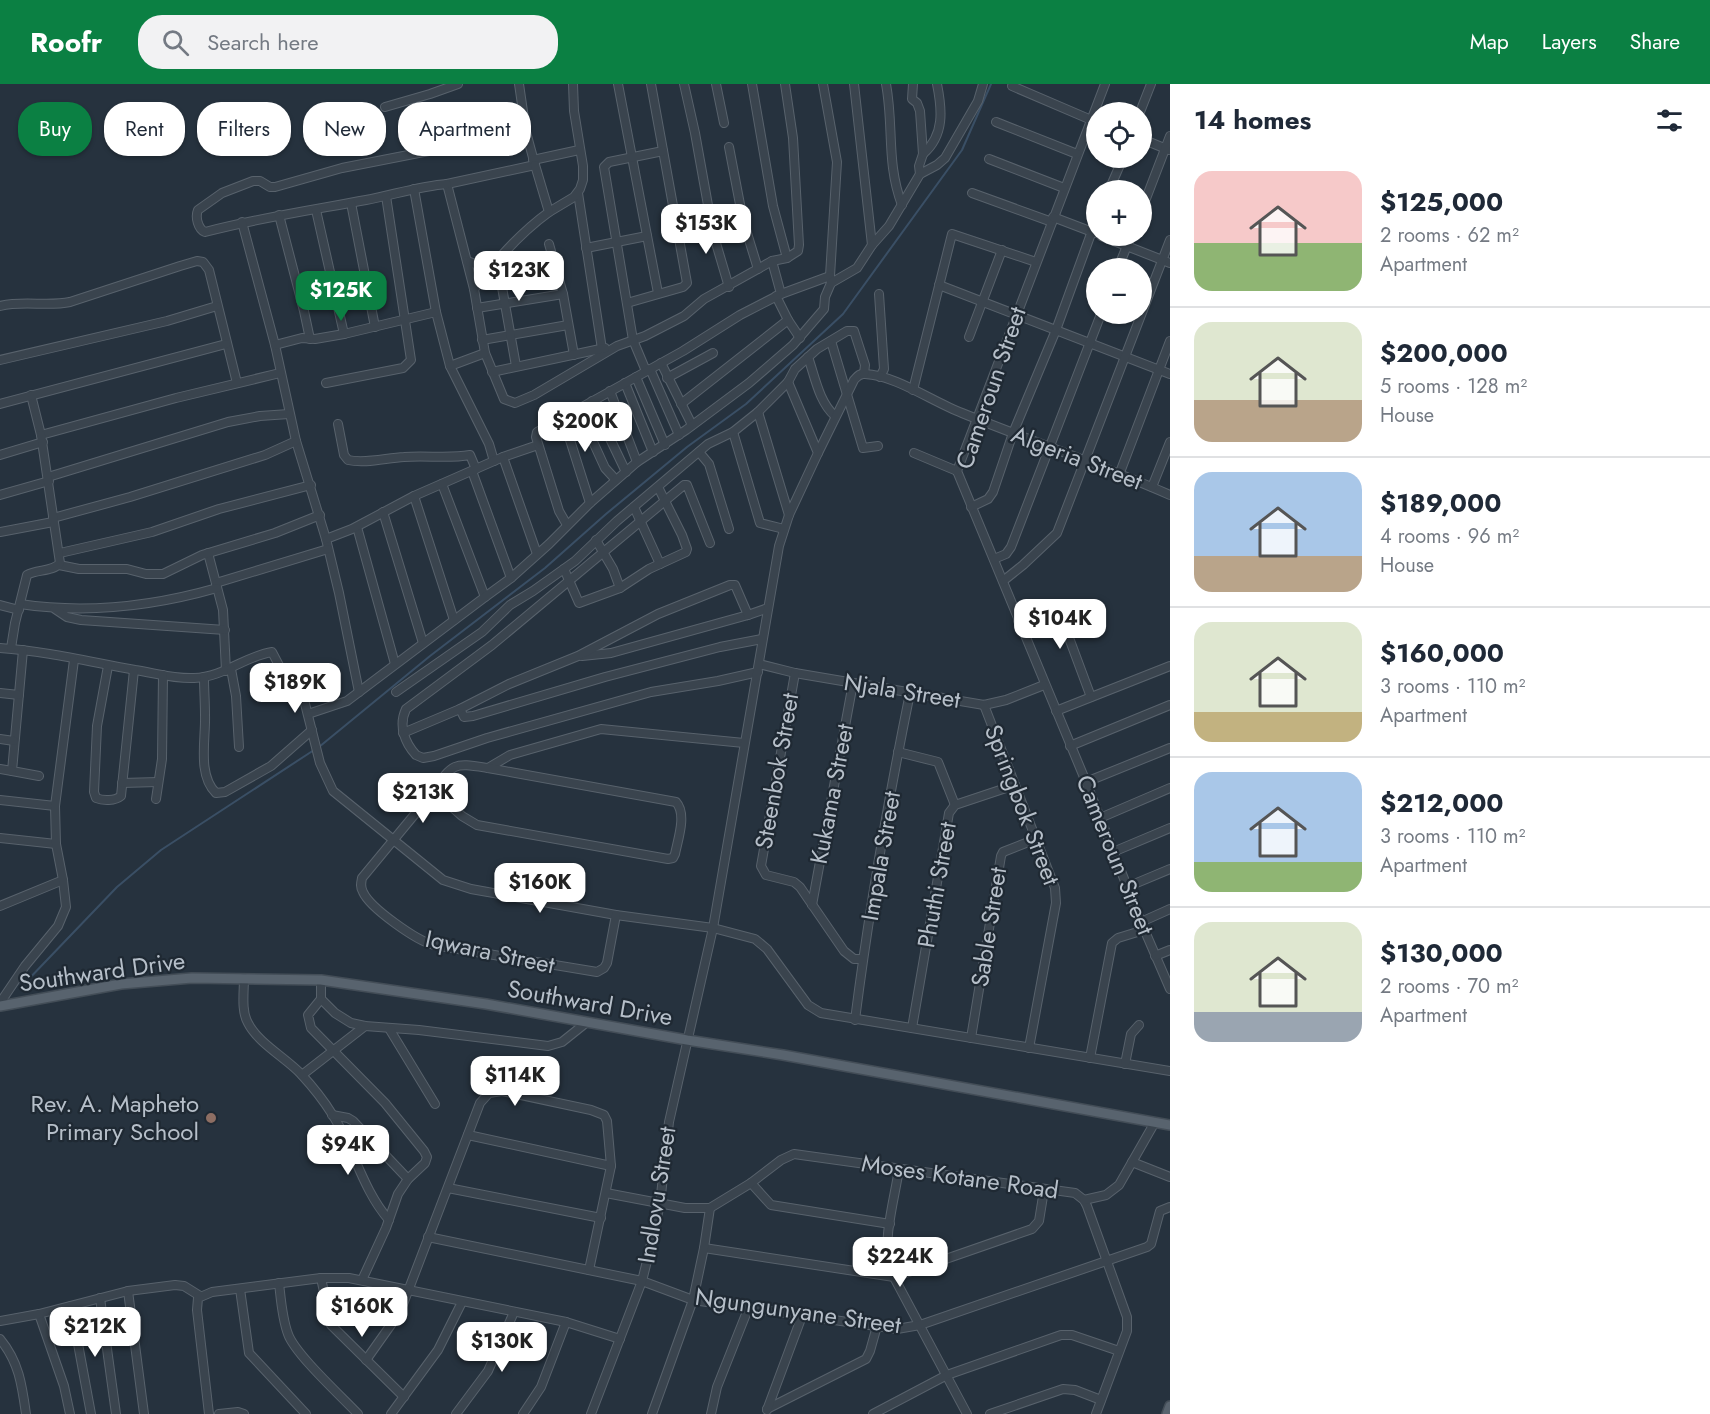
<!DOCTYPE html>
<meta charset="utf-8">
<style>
body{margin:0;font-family:Jost,sans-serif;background:#f2f2f3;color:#1f2937;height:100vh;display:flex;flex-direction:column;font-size:22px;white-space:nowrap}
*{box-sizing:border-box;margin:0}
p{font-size:20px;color:#747a83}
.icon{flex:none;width:33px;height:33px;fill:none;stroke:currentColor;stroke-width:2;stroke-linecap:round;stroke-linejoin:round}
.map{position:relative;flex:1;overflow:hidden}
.side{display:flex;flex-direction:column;background:#fff;width:540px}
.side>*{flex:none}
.guide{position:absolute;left:18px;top:18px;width:570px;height:54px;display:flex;gap:12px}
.buttons{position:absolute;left:1086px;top:18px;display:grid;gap:12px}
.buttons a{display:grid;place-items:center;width:66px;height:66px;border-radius:50%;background:#fff;box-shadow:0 2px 4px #0004;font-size:30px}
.price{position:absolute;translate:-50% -51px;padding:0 14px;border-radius:12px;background:#fff;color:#222;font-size:20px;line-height:39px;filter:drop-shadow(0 2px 3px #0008)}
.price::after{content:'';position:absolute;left:50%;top:36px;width:18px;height:14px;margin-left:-9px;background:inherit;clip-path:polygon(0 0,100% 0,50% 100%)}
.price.on{background:#0b8043;color:#fff}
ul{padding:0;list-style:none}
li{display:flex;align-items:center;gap:18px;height:150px;padding:0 24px}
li+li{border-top:2px solid #e0e1e3}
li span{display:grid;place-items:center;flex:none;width:168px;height:120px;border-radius:18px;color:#555}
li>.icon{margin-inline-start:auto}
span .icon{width:72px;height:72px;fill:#fffc;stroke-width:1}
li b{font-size:26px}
h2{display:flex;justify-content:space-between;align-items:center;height:72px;padding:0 24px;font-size:26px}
.tag{padding:0 21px;border-radius:24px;background:#fff;box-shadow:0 2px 4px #0004;font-size:21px;line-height:54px}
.tag.on{background:#0b8043;color:#fff}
header{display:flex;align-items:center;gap:36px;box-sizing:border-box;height:84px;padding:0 30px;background:#0b8043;color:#fff}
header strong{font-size:28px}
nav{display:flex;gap:33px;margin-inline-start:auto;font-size:21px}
.search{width:420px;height:54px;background:#f2f2f3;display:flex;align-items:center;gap:15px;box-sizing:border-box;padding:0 21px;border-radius:24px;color:#747a83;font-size:22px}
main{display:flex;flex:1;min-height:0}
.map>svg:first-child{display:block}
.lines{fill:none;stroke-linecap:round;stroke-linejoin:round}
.stream{stroke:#3a4f65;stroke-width:2}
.minor-casing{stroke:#58626c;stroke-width:10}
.major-casing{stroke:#434d57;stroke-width:12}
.minor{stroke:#3a444e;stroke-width:8}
.major{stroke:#58636e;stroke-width:9}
.education-dot{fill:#8d6e63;stroke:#1f2933;stroke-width:2}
.labels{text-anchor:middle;stroke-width:4.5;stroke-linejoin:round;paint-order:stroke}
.street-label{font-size:24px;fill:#b6bfc9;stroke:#1f2933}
.poi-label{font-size:24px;fill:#b6bfc9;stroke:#1f2933;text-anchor:end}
</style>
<header>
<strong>Roofr</strong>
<div class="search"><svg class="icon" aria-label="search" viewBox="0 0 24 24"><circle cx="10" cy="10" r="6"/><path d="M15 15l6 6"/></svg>Search here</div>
<nav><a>Map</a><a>Layers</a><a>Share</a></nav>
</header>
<main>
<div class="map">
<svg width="1170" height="1330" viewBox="0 0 1170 1330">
<rect width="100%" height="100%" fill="#26323e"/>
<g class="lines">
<!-- stream -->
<g class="stream">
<path d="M319 663 430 572 545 484 606 430 687 363 746 320 843 230 962 66 991 0"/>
<path d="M24 900 117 803 161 766 314 666"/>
</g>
<defs>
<g id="minor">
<path d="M519 0 526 48 535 81 447 100 474 205 485 269 504 315 515 319 534 311 617 262 645 252 684 232 704 215 772 177"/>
<path d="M618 0 658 209"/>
<path d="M684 0 695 49 713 149 729 203"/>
<path d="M716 0 724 39"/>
<path d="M752 0 773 122 787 174"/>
<path d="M823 0 837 78 830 192 831 199"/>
<path d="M854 0 872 161"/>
<path d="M886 0C894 42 886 79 902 121"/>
<path d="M913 0 912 15 917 19 920 27 923 70 919 82 920 90"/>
<path d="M1105 0 957 387 1086 698 1141 838 1170 905"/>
<path d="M1012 2 1096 38"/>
<path d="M385 23 430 10 458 0"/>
<path d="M1140 28 1151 0"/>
<path d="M996 38 1077 70"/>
<path d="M1142 55 1169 66"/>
<path d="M729 63 743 136 758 185"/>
<path d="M923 70C945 51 942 25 937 0"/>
<path d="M989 75 1064 104"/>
<path d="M533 76 579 66"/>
<path d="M447 100C420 102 393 111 366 116 312 126 258 134 205 148 198 145 195 133 198 126L222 109 253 97H260L270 103H275L342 84 526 48"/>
<path d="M414 105 436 228 450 282 489 360 494 377"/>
<path d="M1109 106 1123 74"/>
<path d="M578 109 602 265"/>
<path d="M972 109 1052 138"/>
<path d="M351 119 375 243"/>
<path d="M1142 125 1170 52"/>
<path d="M316 126 344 250"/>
<path d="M549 128 574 113 580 105 583 96V82L574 27 573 0"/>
<path d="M279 131 304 227 310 255"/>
<path d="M1053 133 1095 149"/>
<path d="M242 138 275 261 296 357 326 455 339 509 359 608"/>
<path d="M1101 152 1170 179"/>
<path d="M549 160 563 210 574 271"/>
<path d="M586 164 647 152"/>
<path d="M467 177 489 185"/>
<path d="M1118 184 1131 152"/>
<path d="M939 201 1170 290"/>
<path d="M474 205C496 176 520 149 549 128L535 81"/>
<path d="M781 210 830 192"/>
<path d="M879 210 884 285 880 293"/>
<path d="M776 212 788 236"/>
<path d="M627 219 683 203 687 199 651 0"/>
<path d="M0 222C24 216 47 223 70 218L180 182 197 177 203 178 209 186 237 299"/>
<path d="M477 224 563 210"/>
<path d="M969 253 1002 166"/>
<path d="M482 256 568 241"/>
<path d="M831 257 863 364 878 362"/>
<path d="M275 261 302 254 315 255 344 250 436 228"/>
<path d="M808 273C815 293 819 318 835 332"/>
<path d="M0 276 167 237 217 222"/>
<path d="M661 279 692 341"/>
<path d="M450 282 485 269"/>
<path d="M516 282 500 192 508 186 554 178"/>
<path d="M650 285 679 351"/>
<path d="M646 287 633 256 604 83 609 78 663 67"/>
<path d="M492 288 605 264"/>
<path d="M636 293 665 361"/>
<path d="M667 294 713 269"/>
<path d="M326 299 403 284 411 276 386 112"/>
<path d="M625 299 653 368"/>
<path d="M913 306 952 150 1036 178"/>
<path d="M610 307 637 378"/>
<path d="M31 311 41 351 176 314 280 289"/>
<path d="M592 317 626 388"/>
<path d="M0 320 226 260"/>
<path d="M681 320 788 236 800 254"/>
<path d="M578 325 605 384 616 396"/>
<path d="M758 328 789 431"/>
<path d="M563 334 590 419"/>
<path d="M338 340 344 371 348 376C365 380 386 374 404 373 427 371 447 375 470 371L476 385"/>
<path d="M733 348 760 439 784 445"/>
<path d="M699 368 709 380 729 445"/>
<path d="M818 369 854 296C857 293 859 289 865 290 895 291 933 318 962 329 1031 357 1102 381 1170 411"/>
<path d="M914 369 957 387"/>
<path d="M0 371 43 358"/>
<path d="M503 373 538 361"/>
<path d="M472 387 511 494"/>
<path d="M1119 391 1170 257"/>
<path d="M48 393 228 338 260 332 289 330"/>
<path d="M442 400 485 513"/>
<path d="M1152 403 1170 358"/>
<path d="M0 411 49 397"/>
<path d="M414 412 454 536"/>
<path d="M634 423 660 480"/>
<path d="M971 423 988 415 993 408 1013 349 1056 246 1096 136"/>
<path d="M383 428 423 559"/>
<path d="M53 434 130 413 265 371 296 357"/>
<path d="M567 441 559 427 536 353 537 348 683 267 740 231 781 210 772 177 787 174 798 167 799 161 793 54 785 0"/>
<path d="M357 443 395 580"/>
<path d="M0 448 53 438"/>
<path d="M326 455 352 445 414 412 503 373 537 470"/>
<path d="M596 456 613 485 620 504 649 485 686 468 687 465 682 451 658 403"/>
<path d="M710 459 687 401H684L492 561 406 625C398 642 405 659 416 671L423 674 434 672 487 654 651 608 718 597 758 588"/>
<path d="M60 469 152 448 219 425 311 401"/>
<path d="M208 469 223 526 226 587"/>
<path d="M994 475 1006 470 1011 463 1101 230"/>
<path d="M59 481 79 485H127L146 490H163L202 471 275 449 320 431"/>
<path d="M564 485 579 519 620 504"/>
<path d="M1003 497 1023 481 1057 449 1170 156"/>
<path d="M216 499 328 465"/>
<path d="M20 520C86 530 154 522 217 504"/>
<path d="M0 521 19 526"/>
<path d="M55 525 67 533 81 536 225 546"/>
<path d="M1018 537 1056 533 1062 535 1091 613"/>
<path d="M0 564C46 567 90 578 135 586 155 589 174 595 194 594 224 593 245 572 272 568L283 589 296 594 299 596 320 679 333 707 443 796 471 805 616 831 713 844 755 855 767 865 808 921 821 929 1170 987"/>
<path d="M11 564 15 539 27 491C37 485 53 488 60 479L41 351"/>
<path d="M23 566 12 687 39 692"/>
<path d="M582 572 611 569 748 531"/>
<path d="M759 580 795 589 984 621 1006 616 1044 601"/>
<path d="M108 582 97 642 94 708 96 714C103 717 115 717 121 712L134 586"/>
<path d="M231 585 236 612 239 663"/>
<path d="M795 589 761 782 766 791 794 798 800 803 844 867 854 875H863"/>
<path d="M204 593C204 606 205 618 205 631 206 654 197 691 216 709L225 708 271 682 312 646"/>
<path d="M396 608 482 548 510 521 533 507 575 477 617 437 708 360 733 348 758 328 788 298 795 285 817 265 847 247H854L865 281 864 290"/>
<path d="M0 609 19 611"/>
<path d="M984 621 1055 804 1056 819 1029 964"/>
<path d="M460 625 464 633 473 632 605 593 720 563 762 555"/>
<path d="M1056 627 1170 582"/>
<path d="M308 630 347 617 485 513 511 494 549 460 590 419 637 378 686 346 749 299 793 261 824 225 825 213 831 199 857 184 872 161 889 142 920 90 937 81 945 74 978 17 983 0"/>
<path d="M403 649 460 625 509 600 578 572 658 530 730 501H735L748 531 768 524"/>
<path d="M0 655 14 657"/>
<path d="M1070 662 1170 621"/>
<path d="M898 668 938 678 955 721"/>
<path d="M488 684 510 671 601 645 744 659"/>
<path d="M0 685 12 687"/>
<path d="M1086 698 1170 664"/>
<path d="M122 699 158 698"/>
<path d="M434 707 462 732 477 741 668 775 673 774 675 770C678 755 687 730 676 718L488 684C454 679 453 678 434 707L362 794C361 799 360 803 363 808 370 824 417 857 434 861L597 888 604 884 607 879 616 831"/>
<path d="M156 715 162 675 163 591"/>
<path d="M0 716 55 722"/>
<path d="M1100 734 1170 704"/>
<path d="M0 754 56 760"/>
<path d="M1113 768 1170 744"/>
<path d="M1127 803 1170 785"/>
<path d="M812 821 853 599"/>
<path d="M0 822 63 796"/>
<path d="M1141 838 1170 825"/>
<path d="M1155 872 1170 866"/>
<path d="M244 894C244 908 241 927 248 939 258 959 286 974 301 990 312 1002 324 1017 332 1030 354 1064 362 1105 389 1136"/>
<path d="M321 896V915L335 929 351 939 365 942 419 946 548 962 562 958 587 938"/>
<path d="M321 915 308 931 311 944 385 1019 424 1067 427 1073 425 1079 408 1095 398 1110 386 1144 362 1196"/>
<path d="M0 919 25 882 58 842 66 823 63 796 56 760 55 722 74 576"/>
<path d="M855 936C869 826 888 717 910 609"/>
<path d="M912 944 949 729 955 721 1015 701"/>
<path d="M390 946 435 1020"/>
<path d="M971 954 1001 772 1003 768 1036 755"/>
<path d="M1090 974 1112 859 1118 854 1144 846"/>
<path d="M1125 980 1131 950 1139 941"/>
<path d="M302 991 365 942"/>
<path d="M332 1031 348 1034 353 1037 408 1095"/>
<path d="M468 1051 611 1082"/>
<path d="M1132 1078 1170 1093"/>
<path d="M899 1085C894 1117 883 1153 889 1184L967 1330"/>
<path d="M751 1099 771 1121 890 1140"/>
<path d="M448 1104 601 1134"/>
<path d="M606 1109 685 1124H710L751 1099 781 1076 794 1070 1075 1109 1084 1116 1087 1122 1127 1233V1247L1096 1330"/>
<path d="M1084 1116 1106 1111 1119 1101 1155 1038"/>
<path d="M428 1153 642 1197 693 1216 897 1245 920 1241 1147 1163 1151 1160 1160 1127 1170 1123"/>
<path d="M704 1164 894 1193 1032 1145 1039 1137 1044 1106"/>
<path d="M321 1194 331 1241 404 1313"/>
<path d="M279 1199C281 1216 282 1234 288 1250 295 1270 341 1312 358 1330"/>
<path d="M240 1205 249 1269 306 1330"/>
<path d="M128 1207 144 1330"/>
<path d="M100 1214 116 1330"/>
<path d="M71 1222 91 1330"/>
<path d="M39 1230 64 1302 70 1330"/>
<path d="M0 1237 39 1230 128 1207 175 1201 184 1202 200 1212"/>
<path d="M0 1255C19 1278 22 1301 26 1330"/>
<path d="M366 1276 400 1228 480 1019 489 1009 502 1007 591 1026 604 1031 607 1037 611 1082 589 1186"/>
<path d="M767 1325 866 1275 870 1267 877 1242"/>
<path d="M767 1326 802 1232"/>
<path d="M209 1330 197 1226 198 1214 212 1208 321 1194H349L566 1238 620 1255"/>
<path d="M219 1330 238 1328 244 1330"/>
<path d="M391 1330 438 1266 462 1218"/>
<path d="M456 1330 488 1287 514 1228"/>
<path d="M523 1330 541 1303 566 1238"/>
<path d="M591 1330 642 1197 648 1173 660 1120 669 1038 713 844 779 462 789 431 818 369 788 298"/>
<path d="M652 1330 693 1216 704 1164 710 1124"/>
<path d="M711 1330 717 1303 748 1225"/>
<path d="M873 1330 947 1291 1061 1251H1072L1119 1267"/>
<path d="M990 1330 1063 1305 1075 1306 1101 1316"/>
</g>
<g id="major">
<path d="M0 922 121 900 192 894 321 896 486 920 687 956 783 971 1170 1041"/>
<path d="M1167 1330 1170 1322"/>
</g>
</defs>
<!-- minor casing -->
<use href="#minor" class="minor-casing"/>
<!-- major casing -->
<use href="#major" class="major-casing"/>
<!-- minor -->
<use href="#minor" class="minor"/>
<!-- major -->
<use href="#major" class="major"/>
</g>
<!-- markers -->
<circle class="education-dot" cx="211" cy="1034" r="6"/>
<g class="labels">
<!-- street labels -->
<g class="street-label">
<text transform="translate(991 304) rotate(-71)" y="8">Cameroun Street</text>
<text transform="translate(1077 374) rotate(21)" y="8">Algeria Street</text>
<text transform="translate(902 607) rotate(9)" y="8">Njala Street</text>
<text transform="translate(777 687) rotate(-80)" y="8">Steenbok Street</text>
<text transform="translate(832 710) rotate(-79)" y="8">Kukama Street</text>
<text transform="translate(1022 721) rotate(69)" y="8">Springbok Street</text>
<text transform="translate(1115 771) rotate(68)" y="8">Cameroun Street</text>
<text transform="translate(881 772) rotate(-80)" y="8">Impala Street</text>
<text transform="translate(937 801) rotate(-80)" y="8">Phuthi Street</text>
<text transform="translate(989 843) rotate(-81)" y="8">Sable Street</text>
<text transform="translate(490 868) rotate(12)" y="8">Iqwara Street</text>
<text transform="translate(102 888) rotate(-8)" y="8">Southward Drive</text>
<text transform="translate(590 919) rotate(10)" y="8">Southward Drive</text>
<text transform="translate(960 1093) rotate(8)" y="8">Moses Kotane Road</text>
<text transform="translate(657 1111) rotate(-81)" y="8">Indlovu Street</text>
<text transform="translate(798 1227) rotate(8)" y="8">Ngungunyane Street</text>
</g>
<!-- poi labels -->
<g class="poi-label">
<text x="199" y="1028">Rev. A. Mapheto<tspan x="199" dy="28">Primary School</tspan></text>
</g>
</g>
</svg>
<div class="buttons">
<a><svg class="icon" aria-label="locate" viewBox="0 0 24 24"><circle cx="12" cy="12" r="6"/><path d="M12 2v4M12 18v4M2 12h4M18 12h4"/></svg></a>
<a>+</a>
<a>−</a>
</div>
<b class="price" style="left:706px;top:171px">$153K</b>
<b class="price" style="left:519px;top:218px">$123K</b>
<b class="price on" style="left:341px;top:238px">$125K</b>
<b class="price" style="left:585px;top:369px">$200K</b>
<b class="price" style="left:1060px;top:566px">$104K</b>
<b class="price" style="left:295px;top:630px">$189K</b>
<b class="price" style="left:423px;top:740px">$213K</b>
<b class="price" style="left:540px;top:830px">$160K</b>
<b class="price" style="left:515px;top:1023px">$114K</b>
<b class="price" style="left:348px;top:1092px">$94K</b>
<b class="price" style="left:900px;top:1204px">$224K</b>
<b class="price" style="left:362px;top:1254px">$160K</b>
<b class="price" style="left:95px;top:1274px">$212K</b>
<b class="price" style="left:502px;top:1289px">$130K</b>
<div class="guide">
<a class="tag on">Buy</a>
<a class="tag">Rent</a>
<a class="tag">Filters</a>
<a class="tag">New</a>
<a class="tag">Apartment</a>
</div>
</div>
<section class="side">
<h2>14 homes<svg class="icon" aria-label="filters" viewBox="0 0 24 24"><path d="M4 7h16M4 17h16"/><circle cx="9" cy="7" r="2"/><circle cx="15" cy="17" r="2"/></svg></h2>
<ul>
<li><span style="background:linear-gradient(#f6c9c9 60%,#8fb573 0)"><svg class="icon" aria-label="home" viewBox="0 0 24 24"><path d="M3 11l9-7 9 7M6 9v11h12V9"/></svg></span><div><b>$125,000</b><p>2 rooms · 62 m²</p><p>Apartment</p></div></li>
<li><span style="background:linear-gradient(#dfe7d0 65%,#b9a48a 0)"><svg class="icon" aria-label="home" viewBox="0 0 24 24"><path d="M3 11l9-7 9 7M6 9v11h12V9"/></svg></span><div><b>$200,000</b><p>5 rooms · 128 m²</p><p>House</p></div></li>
<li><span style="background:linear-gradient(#a9c7e8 70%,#b9a48a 0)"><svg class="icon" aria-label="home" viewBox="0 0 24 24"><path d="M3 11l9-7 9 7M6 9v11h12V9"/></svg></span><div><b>$189,000</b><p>4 rooms · 96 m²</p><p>House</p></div></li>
<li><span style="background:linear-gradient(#dfe7d0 75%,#c2b280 0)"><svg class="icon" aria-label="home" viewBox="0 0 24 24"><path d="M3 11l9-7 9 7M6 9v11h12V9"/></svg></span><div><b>$160,000</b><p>3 rooms · 110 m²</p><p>Apartment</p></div></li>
<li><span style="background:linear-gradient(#a9c7e8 75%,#8fb573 0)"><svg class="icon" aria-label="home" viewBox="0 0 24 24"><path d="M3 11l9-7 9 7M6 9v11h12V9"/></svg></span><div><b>$212,000</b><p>3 rooms · 110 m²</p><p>Apartment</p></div></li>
<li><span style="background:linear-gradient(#dfe7d0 75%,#9aa5b1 0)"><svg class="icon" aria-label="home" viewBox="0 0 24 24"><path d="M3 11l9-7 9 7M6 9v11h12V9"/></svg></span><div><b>$130,000</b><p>2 rooms · 70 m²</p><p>Apartment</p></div></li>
</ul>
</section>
</main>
